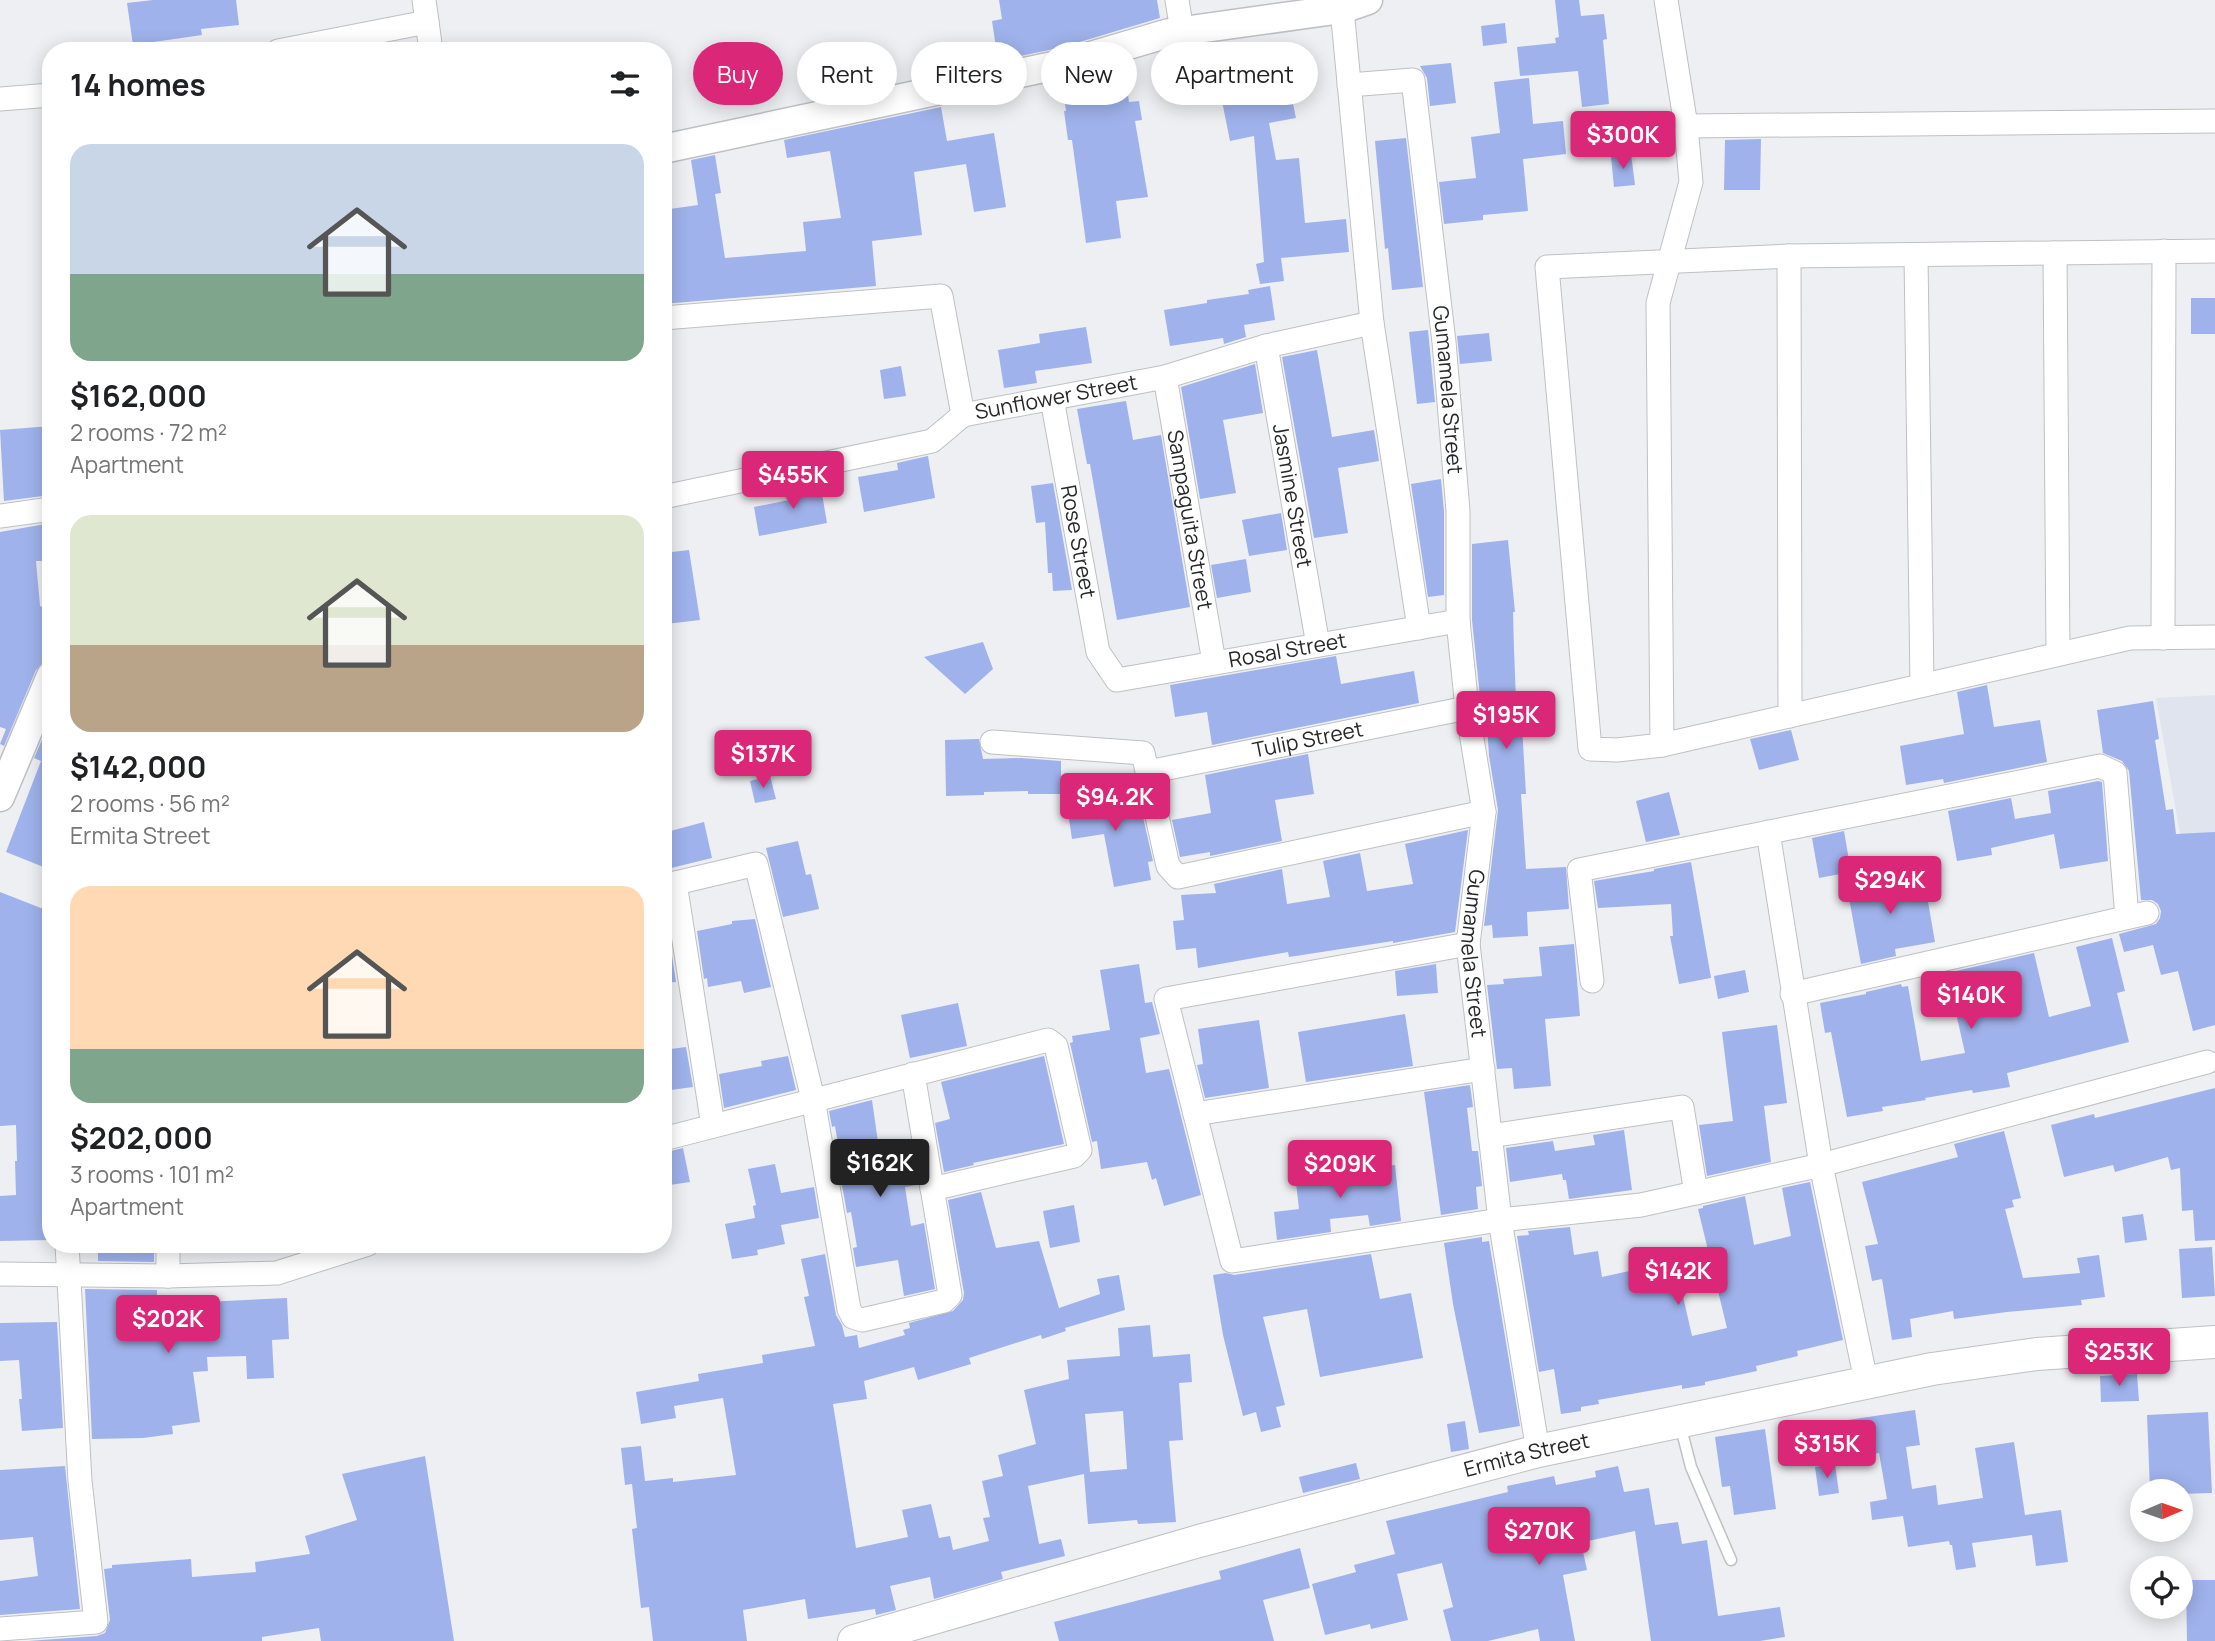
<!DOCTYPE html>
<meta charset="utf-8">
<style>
body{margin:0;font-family:Manrope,sans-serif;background:#f2f2f2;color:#202124;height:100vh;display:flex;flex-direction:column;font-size:26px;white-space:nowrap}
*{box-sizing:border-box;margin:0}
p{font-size:23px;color:#757577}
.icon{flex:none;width:38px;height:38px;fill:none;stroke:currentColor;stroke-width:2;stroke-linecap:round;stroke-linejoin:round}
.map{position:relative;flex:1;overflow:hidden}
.panel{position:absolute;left:42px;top:42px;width:630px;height:1211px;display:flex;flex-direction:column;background:#fff;border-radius:28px;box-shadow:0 4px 18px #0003}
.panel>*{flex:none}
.top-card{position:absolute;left:693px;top:42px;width:665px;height:63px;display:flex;gap:14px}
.needle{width:46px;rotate:88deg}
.fabs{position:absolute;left:2130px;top:1479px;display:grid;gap:14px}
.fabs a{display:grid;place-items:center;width:63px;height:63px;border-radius:50%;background:#fff;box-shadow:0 4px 18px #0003;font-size:35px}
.price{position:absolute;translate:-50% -60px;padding:0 16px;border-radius:7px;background:#db2777;color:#fff;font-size:23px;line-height:46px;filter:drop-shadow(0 2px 4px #0008)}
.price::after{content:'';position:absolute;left:50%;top:42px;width:21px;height:16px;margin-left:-10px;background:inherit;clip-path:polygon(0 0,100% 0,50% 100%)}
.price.selected{background:#222;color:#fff}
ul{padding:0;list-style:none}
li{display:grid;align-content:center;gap:14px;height:371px;padding:0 28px}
li span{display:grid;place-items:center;height:217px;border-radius:21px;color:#555}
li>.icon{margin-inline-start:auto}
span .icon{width:126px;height:126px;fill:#fffc;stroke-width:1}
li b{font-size:30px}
h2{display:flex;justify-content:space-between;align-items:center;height:84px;padding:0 28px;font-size:30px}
.tag{padding:0 24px;border-radius:32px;background:#fff;box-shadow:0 4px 18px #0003;font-size:24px;line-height:63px}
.tag.selected{background:#db2777;color:#fff}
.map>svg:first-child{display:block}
.built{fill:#e0e4ef}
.building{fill:#9fb2eb;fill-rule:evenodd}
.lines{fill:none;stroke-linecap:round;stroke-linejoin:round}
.service-casing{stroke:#bec0c3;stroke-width:13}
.minor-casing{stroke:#bec0c3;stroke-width:25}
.tertiary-casing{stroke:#bec0c3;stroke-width:31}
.secondary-casing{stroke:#bec0c3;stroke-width:34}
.service{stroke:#fff;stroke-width:10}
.minor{stroke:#fff;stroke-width:23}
.tertiary{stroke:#fff;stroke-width:28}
.secondary{stroke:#fff;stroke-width:32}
.labels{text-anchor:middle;stroke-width:5;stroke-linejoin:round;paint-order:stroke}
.street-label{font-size:21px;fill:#262728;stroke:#fcfdff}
</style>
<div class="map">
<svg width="2215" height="1641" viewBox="0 0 2215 1641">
<rect width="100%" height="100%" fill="#eeeff3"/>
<!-- built -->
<path class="built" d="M2215 695V1004L2179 828 2156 698Z"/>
<!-- building -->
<g class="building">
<path d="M153 0H236L239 25 201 29 202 35 133 45 127 3Z"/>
<path d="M999 0H1157L1160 18 1063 47 998 61 992 21 1002 19Z"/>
<path d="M1555 0H1579L1581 16 1604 14 1607 39 1603 40 1609 104 1582 107 1578 71 1520 76 1517 47 1556 43 1555 38 1559 37Z"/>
<path d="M1505 23 1507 43 1483 46 1481 26Z"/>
<path d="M1228 42 1230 53 1280 43 1296 118 1269 123 1276 160 1299 158 1305 223 1346 219 1349 252 1281 258 1284 281 1260 284 1256 264 1264 262 1254 136 1230 141 1217 76 1201 79 1194 47Z"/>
<path d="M1451 63 1456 103 1430 106 1427 78 1420 66Z"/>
<path d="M1124 64 1129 102 1139 101 1142 120 1135 121 1148 197 1116 201 1121 238 1086 243 1072 140H1068L1064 111H1066L1062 81Z"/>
<path d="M1529 78 1533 124 1563 121 1566 154 1523 159 1528 211 1483 215V220L1444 224 1439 182 1476 178 1471 137 1500 133 1494 82Z"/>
<path d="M941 107 947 141 994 133 1006 207 974 212 966 164 914 172 922 235 872 241 876 286 663 304V210L698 205 691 160 715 155 721 193 715 194 725 258 806 251 803 222 841 218 830 151 787 158 784 140Z"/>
<path d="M1406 138 1423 287 1392 290 1388 248 1385 249 1375 141Z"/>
<path d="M1761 139 1760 190H1724L1725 140Z"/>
<path d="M1631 154 1635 185 1614 187 1611 157Z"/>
<path d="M1270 286 1275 320 1244 325 1246 337 1224 344 1223 338 1170 346 1164 310 1207 303V300L1249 294 1248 290Z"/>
<rect x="2191" y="298" width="24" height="36"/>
<path d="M1086 327 1092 363 1035 371 1037 383 1004 388 998 350 1040 343 1039 334Z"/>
<path d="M1428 330 1435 402 1417 404 1409 332Z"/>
<path d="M1489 333 1492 361 1460 364 1457 336Z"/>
<path d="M1317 350 1332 437 1374 430 1379 461 1338 468 1348 533 1314 538 1282 357Z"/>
<path d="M1255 364 1263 413 1223 420 1236 493 1200 499 1181 387Z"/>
<path d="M901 366 906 396 884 399 880 370Z"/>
<path d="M1126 401 1133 440 1161 435 1190 607 1117 620 1090 464H1087L1077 409Z"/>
<path d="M51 426V495L4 501 0 430Z"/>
<path d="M928 456 935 498 864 512 858 477 898 470 897 463Z"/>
<path d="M1441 479 1444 512V595L1428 597 1411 484Z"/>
<path d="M820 482 827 523 759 536 754 507 789 500 787 488Z"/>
<path d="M1053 483 1072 590 1053 591 1052 573H1048L1045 522 1036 523 1031 486Z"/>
<path d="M1281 513 1287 550 1249 556 1242 520Z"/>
<path d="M51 523V561H36L40 606 51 610V648L46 661 36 670 4 746 0 744 6 729 0 727V532Z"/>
<path d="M1508 540 1515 612H1513L1514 649 1517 726H1522L1526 794H1521L1526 869 1566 867 1569 909 1527 912 1528 936 1493 938 1492 925 1484 926 1498 810 1489 756 1487 724 1484 725 1481 706 1472 620V544Z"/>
<path d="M689 550 700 620 666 624 663 553Z"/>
<path d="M1246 559 1251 592 1217 598 1211 565Z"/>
<path d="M983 642 993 669 965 694 924 657Z"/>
<path d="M1336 656 1341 684 1414 671 1419 703 1212 745 1207 712 1175 717 1170 685Z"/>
<path d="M1987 685 1994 727 2040 720 2047 762 1944 783 1943 779 1906 785 1900 746 1964 734 1957 692Z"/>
<path d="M2153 701 2159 739 2155 740 2166 810 2173 809 2176 834 2215 832V1025L2193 1031 2178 971 2161 975 2153 945 2124 952 2119 934 2156 924 2160 918 2161 911 2158 904 2152 900H2141L2129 771 2122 761 2103 753 2097 710Z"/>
<path d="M51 719V870L6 852 41 761 34 758Z"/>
<path d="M1791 730 1799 760 1759 770 1750 739Z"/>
<path d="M979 739 983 759 1021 758 1061 761V794H1028V791L984 792V795L946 796 945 740Z"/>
<path d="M1308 754 1314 794 1275 800 1282 841 1210 856V852L1180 857 1172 820 1211 813 1205 775Z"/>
<path d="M770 776 776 799 755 803 750 781Z"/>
<path d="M2098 781 2102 782 2108 861 2060 869 2054 834 1991 848 1992 855 1957 861 1948 811 2011 798 2015 819 2051 813 2048 791Z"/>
<path d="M1137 791 1153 861 1148 862 1151 880 1114 887 1104 834 1072 839 1066 799Z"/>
<path d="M1669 792 1680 835 1646 842 1636 801Z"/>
<path d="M704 822 712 858 663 870V833Z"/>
<path d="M1468 830 1455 932 1393 943V941L1289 957 1288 952 1198 968 1196 948 1176 950 1173 921 1184 920 1181 895 1216 893 1214 884 1282 869 1287 904 1330 897 1323 861 1360 853 1367 891 1413 884 1405 844Z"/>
<path d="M1844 831 1851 872 1819 878 1812 838Z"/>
<path d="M798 841 806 875 811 874 819 909 783 917 766 848Z"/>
<path d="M1691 862 1711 978 1679 984 1670 936H1673L1671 904 1598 908 1594 881 1654 871V869Z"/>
<path d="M1923 873 1935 942 1895 949 1896 956 1861 964 1847 887Z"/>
<path d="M0 892 51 912V1240L0 1241V1196L16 1195 15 1161H17L16 1125 0 1126Z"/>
<path d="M755 919 771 987 744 993 741 981 708 987 707 978 704 979 697 931 732 924V921Z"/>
<path d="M669 936 676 982 663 983V937Z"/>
<path d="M2112 938 2125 991 2117 993 2129 1042 2007 1073 2010 1087 1973 1093 1972 1090 1925 1098 1926 1100 1882 1107 1883 1111 1847 1117 1831 1032 1825 1033 1820 1003 1866 994V992L1901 984 1902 987 1908 986 1921 1061 1965 1053 1947 973 2034 953 2049 1017 2091 1006 2076 947Z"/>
<path d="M1574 944 1580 1016 1545 1019 1551 1086 1514 1089 1512 1068 1497 1069 1487 985 1504 984 1503 979 1542 976 1539 947Z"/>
<path d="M1139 964 1145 1003 1152 1002 1160 1034 1140 1038 1146 1073 1169 1069 1201 1195 1164 1206 1156 1178 1152 1180 1147 1162 1101 1169 1097 1141 1092 1142 1070 1043 1073 1042 1072 1036 1110 1030 1100 970Z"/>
<path d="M1436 964 1438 993 1397 996 1395 971Z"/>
<path d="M1745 970 1749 992 1718 999 1714 976Z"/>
<path d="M958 1003 967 1046 910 1058 901 1015Z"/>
<path d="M1405 1014 1413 1066 1306 1082 1298 1032Z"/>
<path d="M1259 1020 1269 1088 1205 1098 1197 1065 1203 1064 1198 1029Z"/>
<path d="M1777 1025 1787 1103 1764 1106 1771 1162 1707 1176 1699 1125 1733 1121 1722 1032Z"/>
<path d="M686 1047 693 1087 663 1091V1050Z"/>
<path d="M788 1056 796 1090 724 1108 719 1074 762 1066 761 1061Z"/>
<path d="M1044 1056 1064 1144 973 1163 974 1165 944 1172 935 1123 950 1119 941 1082Z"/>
<path d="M1470 1085 1473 1107 1467 1108 1472 1151H1478L1482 1186 1476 1187 1478 1209 1441 1215 1424 1092Z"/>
<path d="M2215 1088V1240L2195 1241 2193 1210 2182 1211 2180 1168 2171 1170 2168 1157 2115 1172 2113 1165 2064 1177 2051 1125 2094 1114 2095 1118Z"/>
<path d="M872 1100 880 1156 912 1151 917 1185 905 1187 911 1226 924 1223 935 1289 904 1296 898 1260 856 1267 853 1248 857 1247 851 1212 847 1213 838 1163 841 1162 835 1126 832 1127 829 1111Z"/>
<path d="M1624 1130 1632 1190 1569 1199 1566 1180H1563L1562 1174 1510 1182 1506 1148 1553 1141 1555 1151 1595 1145 1593 1135Z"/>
<path d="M2004 1131 2021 1198 2012 1200 2014 1207 2005 1209 2023 1278 2080 1273 2077 1258 2099 1255 2105 1297 2081 1300 2082 1305 2007 1312 1954 1319 1953 1311 1910 1319 1912 1337 1892 1340 1882 1279 1872 1281 1865 1246 1878 1244 1862 1182 1958 1157 1954 1144Z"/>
<path d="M683 1148 690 1182 663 1186V1153Z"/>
<path d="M775 1164 781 1193 814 1187 819 1218 781 1225 785 1244 757 1250 758 1255 732 1259 725 1224 755 1218 753 1206 756 1205 748 1169Z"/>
<path d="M1395 1165 1401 1221 1370 1226 1368 1215 1330 1219 1331 1232 1277 1240 1274 1212 1299 1209 1295 1174 1356 1166 1357 1169Z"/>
<path d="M1810 1182 1843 1340 1797 1351 1798 1356 1756 1366 1757 1371 1705 1382V1385L1682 1389V1385L1598 1400 1599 1404 1581 1407V1411L1561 1414 1554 1369 1539 1372 1517 1236 1529 1235 1528 1231 1570 1227 1574 1255 1598 1251 1602 1277 1675 1261 1692 1336 1727 1328 1698 1209 1703 1208V1206L1745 1196 1754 1245 1791 1236 1782 1188Z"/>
<path d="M981 1192 996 1248 1039 1241 1059 1308 1100 1294 1097 1279 1119 1275 1125 1310 1065 1328 1066 1331 1042 1339 1041 1335 969 1358 971 1364 918 1380 914 1367 864 1381 867 1399 833 1404 856 1548 908 1537 902 1510 931 1504 939 1538 950 1536 953 1550 989 1541 983 1518 990 1517 982 1481 1003 1476 998 1455 1036 1444 1024 1390 1069 1379 1067 1360 1120 1356 1118 1328 1150 1325 1153 1357 1190 1354 1192 1382 1179 1383 1183 1440 1169 1441 1176 1522 1138 1524 1137 1520 1088 1524 1084 1474 1028 1486 1039 1544 1061 1539 1065 1556 1001 1572 1003 1579 934 1599 930 1577 890 1586 896 1610 876 1615 875 1609 808 1619 805 1599 743 1610 747 1641H653L649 1607 641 1608 632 1529 637 1528 632 1484 625 1485 621 1448 641 1446 645 1481 673 1478V1482L736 1475 723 1398 674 1406 676 1418 641 1424 636 1392 699 1381 698 1374 763 1363 762 1355 815 1346 804 1297 809 1296 801 1259 825 1254 836 1315 842 1325 845 1337 857 1335 859 1348 905 1335 903 1330 910 1328 909 1323 953 1311 963 1300 964 1293 948 1200ZM1123 1411 1127 1469 1090 1472 1085 1414Z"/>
<path d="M1074 1205 1080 1242 1050 1248 1043 1211Z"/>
<path d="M2143 1214 2147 1240 2125 1243 2122 1217Z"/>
<path d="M1482 1237V1242L1489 1241 1520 1426 1479 1433 1453 1304 1444 1243Z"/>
<path d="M98 1244H154V1262L98 1261Z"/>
<path d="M2212 1247 2215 1296 2182 1298 2179 1249Z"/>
<path d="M1371 1254 1380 1299 1411 1293 1423 1358 1320 1377 1307 1309 1263 1317 1285 1405 1276 1407 1281 1427 1261 1432 1256 1412 1243 1416 1223 1335 1213 1275 1226 1273 1234 1275Z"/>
<path d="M85 1289 157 1290V1298L205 1296V1302L287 1298 289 1339 272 1340 274 1378 247 1379 246 1356 207 1357 208 1371 193 1372 200 1422 172 1426 173 1434 143 1438 92 1439Z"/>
<path d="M57 1322 63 1428 22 1431 19 1399H22L19 1360 0 1361V1323Z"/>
<path d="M2137 1374 2139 1401 2101 1402 2100 1376Z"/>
<path d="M1915 1410 1920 1445 1906 1447 1912 1489 1936 1485 1938 1505 1983 1498 1975 1448 2014 1442 2025 1515 2061 1510 2068 1562 2036 1566 2032 1535 1972 1543 1976 1567 1956 1570 1952 1545H1950L1949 1541 1908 1547 1903 1516 1872 1520 1870 1502 1887 1499 1879 1453 1827 1460 1821 1424Z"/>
<path d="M2208 1412 2212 1493 2180 1494V1491H2150L2147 1415Z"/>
<path d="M1465 1421 1469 1449 1451 1452 1447 1424Z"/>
<path d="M1765 1429 1776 1509 1734 1515 1730 1486 1722 1487 1715 1437Z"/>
<path d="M425 1456 454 1641H321L319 1628 262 1637V1641H28L97 1636 105 1633 110 1620 104 1569 112 1568V1565L191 1559 192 1577 256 1572 255 1562 310 1554 305 1536 357 1520 342 1474Z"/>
<path d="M1356 1463 1360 1479 1303 1493 1299 1477Z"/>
<path d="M1835 1464 1839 1493 1819 1496 1815 1467Z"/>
<path d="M65 1466 80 1609 0 1615V1581L38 1576 33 1537 0 1540V1470Z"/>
<path d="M1618 1466 1624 1492 1649 1488 1655 1525 1678 1522 1682 1544 1707 1540 1718 1616 1780 1607 1785 1637 1760 1641H1651L1635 1531 1588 1541 1589 1545 1582 1547 1587 1570 1563 1575 1575 1641H1540L1538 1629 1488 1641H1451L1443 1610 1453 1607 1442 1563 1397 1574 1408 1620 1371 1629 1370 1624 1325 1635 1312 1584 1356 1572 1354 1565 1395 1554 1386 1521 1508 1492 1507 1486 1554 1476 1556 1485 1596 1477 1595 1471Z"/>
<path d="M1300 1548 1310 1588 1263 1600 1274 1641H1059L1054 1622 1221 1579 1219 1571Z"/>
<path d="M2186 1580H2215V1641H2187Z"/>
</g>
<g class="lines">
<defs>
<path id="service" d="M1680 1424 1691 1467 1731 1560"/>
<g id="minor">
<path d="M424 0 431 51"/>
<path d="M1177 0 1182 31"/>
<path d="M1342 9 1372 323 1419 628"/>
<path d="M278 51 427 22"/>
<path id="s1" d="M1349 85 1413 80 1444 342 1458 511V621L1467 708 1484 812 1468 944 1500 1220 1538 1451"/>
<path d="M0 99 51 95"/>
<path d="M1686 126 2215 121"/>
<path d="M2215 251 1789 256 1547 267 1590 749 1617 750 1662 745 2130 638 2215 637"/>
<path d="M2055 253 2058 654"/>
<path d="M1789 256 1790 716"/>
<path d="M1916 256 1922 685"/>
<path d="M663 318 941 296 963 415"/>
<path id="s2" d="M1266 346 1318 645"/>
<path id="s3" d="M1165 377 1214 662"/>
<path id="s4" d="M1052 399 1098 652 1117 680 1458 621"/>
<path id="s5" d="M663 497 932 441 963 415 1165 377 1266 346 1372 323"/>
<path d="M0 516 51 509"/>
<path d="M2163 638 2164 251"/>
<path d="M992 742 1143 753 1168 866 1178 877 1484 812"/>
<path d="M1662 745 1658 303 1691 182 1686 126 1666 0"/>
<path id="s6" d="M1148 772 1467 708"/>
<path d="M1768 832 1821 1165 1866 1381"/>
<path d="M675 883 713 1126"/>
<path d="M663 886 756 864 813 1099 849 1309 853 1317 862 1320 944 1301 950 1295 913 1074"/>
<path d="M1468 944 1166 999 1232 1261 1500 1220 1641 1205 1821 1165 2207 1062"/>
<path d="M1592 981 1579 870 2100 766 2115 773 2127 917"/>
<path d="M1792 994 2147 913"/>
<path d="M1195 1114 1483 1069"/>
<path d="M1490 1136 1682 1107 1696 1193"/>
<path d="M663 1139 1048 1040 1056 1046 1080 1150 1074 1156 932 1189"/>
<path d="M168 1244V1276"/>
<path d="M0 1274 168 1276 277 1273 368 1244"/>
<path d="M0 1629 96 1622 80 1481 67 1244"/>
</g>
<g id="tertiary">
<path d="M663 149 1067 63 1169 33 1342 9 1368 0"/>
<path d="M0 797 51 676"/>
</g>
<g id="secondary">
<path id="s7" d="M854 1641 1199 1541 1538 1451 1932 1369 2037 1354 2215 1342"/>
</g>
</defs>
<!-- service casing -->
<use href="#service" class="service-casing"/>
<!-- minor casing -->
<use href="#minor" class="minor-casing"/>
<!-- tertiary casing -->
<use href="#tertiary" class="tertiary-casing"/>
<!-- secondary casing -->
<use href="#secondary" class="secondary-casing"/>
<!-- service -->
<use href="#service" class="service"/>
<!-- minor -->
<use href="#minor" class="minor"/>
<!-- tertiary -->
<use href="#tertiary" class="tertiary"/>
<!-- secondary -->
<use href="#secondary" class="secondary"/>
</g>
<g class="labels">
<!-- street labels -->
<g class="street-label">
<text dy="7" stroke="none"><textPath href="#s1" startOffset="376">Gumamela Street</textPath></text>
<text dy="7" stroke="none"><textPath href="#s5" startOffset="410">Sunflower Street</textPath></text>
<text dy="7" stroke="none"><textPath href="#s2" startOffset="152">Jasmine Street</textPath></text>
<text dy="7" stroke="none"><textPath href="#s3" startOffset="145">Sampaguita Street</textPath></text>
<text dy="7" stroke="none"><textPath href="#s4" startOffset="145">Rose Street</textPath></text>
<text dy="7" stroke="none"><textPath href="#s4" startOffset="464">Rosal Street</textPath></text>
<text dy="7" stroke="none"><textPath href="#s6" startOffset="163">Tulip Street</textPath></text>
<text dy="7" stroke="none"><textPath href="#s1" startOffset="943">Gumamela Street</textPath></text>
<text dy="7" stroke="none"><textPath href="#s7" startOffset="698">Ermita Street</textPath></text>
</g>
</g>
</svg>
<div class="fabs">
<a><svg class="needle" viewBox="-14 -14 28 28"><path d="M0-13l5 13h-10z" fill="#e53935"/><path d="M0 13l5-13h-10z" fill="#757577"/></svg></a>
<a><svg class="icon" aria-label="locate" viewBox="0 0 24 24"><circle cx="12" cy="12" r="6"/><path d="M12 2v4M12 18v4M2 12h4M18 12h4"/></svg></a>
</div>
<b class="price" style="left:1623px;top:171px">$300K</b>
<b class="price" style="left:793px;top:511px">$455K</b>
<b class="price" style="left:1506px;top:751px">$195K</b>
<b class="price" style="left:763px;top:790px">$137K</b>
<b class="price" style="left:1115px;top:833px">$94.2K</b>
<b class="price" style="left:1890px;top:916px">$294K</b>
<b class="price" style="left:1971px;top:1031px">$140K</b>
<b class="price selected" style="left:880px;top:1199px">$162K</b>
<b class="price" style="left:1340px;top:1200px">$209K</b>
<b class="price" style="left:1678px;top:1307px">$142K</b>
<b class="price" style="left:168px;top:1355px">$202K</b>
<b class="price" style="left:2119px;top:1388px">$253K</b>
<b class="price" style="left:1827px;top:1480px">$315K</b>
<b class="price" style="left:1539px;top:1567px">$270K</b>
<div class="top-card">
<a class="tag selected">Buy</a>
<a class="tag">Rent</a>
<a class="tag">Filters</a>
<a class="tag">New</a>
<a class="tag">Apartment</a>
</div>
<section class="panel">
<h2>14 homes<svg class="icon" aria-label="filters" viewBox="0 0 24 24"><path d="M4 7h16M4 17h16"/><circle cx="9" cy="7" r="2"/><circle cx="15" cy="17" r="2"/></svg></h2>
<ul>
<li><span style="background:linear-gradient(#c9d6e8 60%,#7fa58c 0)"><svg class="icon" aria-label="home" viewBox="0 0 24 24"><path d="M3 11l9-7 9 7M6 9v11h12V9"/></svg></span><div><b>$162,000</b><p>2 rooms · 72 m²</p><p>Apartment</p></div></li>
<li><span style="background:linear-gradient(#dfe7d0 60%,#b9a48a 0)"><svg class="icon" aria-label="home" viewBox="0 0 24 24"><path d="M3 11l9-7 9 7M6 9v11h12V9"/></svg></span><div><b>$142,000</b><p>2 rooms · 56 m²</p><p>Ermita Street</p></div></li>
<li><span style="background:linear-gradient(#ffd9b3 75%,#7fa58c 0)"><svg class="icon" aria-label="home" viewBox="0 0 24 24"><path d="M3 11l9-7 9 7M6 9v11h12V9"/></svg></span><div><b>$202,000</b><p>3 rooms · 101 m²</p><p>Apartment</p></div></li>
</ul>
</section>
</div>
